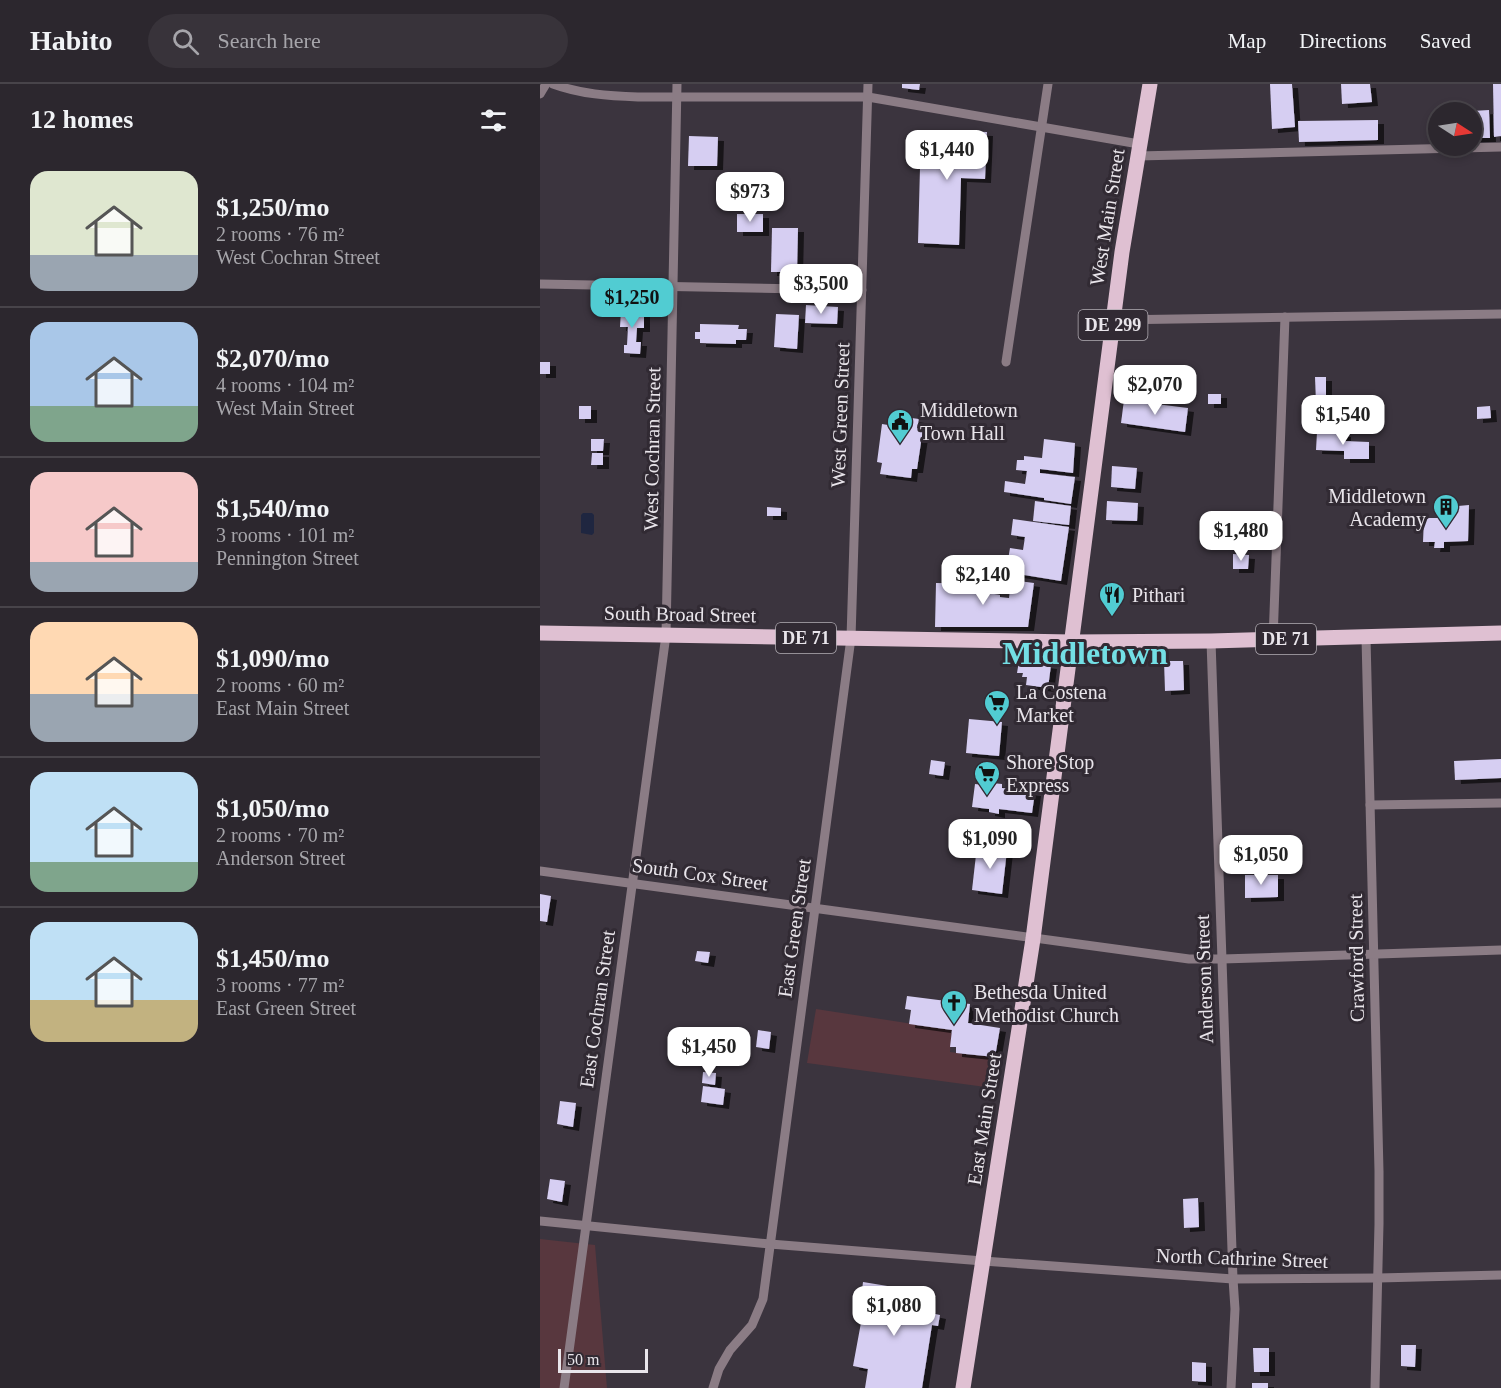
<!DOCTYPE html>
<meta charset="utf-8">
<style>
body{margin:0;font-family:"Times New Roman",serif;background:#38333a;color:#f1f3f6;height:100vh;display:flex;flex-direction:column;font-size:22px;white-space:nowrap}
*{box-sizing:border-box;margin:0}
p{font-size:20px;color:#a6a5aa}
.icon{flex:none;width:33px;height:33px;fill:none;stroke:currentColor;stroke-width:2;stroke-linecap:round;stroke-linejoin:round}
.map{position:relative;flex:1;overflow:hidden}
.sheet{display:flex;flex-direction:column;background:#2c272e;width:540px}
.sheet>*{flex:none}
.needle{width:39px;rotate:102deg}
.buttons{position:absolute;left:888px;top:18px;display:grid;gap:12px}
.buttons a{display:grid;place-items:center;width:54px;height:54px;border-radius:50%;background:#2c272e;box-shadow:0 3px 9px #0003,0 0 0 2px #48444a;font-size:30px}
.scale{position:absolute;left:18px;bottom:15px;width:90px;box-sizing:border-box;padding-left:6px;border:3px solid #e9e5eb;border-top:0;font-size:16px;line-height:21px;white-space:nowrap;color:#e9e5eb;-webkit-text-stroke:4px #312a33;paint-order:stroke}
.price{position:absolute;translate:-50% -51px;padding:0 14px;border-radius:12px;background:#fff;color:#222;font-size:20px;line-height:39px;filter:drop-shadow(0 2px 3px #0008)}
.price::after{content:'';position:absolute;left:50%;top:36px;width:18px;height:14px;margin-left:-9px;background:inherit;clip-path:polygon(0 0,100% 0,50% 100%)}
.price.selected{background:#51ccd2;color:#111}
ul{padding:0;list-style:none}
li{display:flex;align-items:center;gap:18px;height:150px;padding:0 30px}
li+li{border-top:2px solid #48444a}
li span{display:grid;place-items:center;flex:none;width:168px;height:120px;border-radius:18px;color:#555}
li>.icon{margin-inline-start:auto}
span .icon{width:72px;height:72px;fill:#fffc;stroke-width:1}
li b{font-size:26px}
h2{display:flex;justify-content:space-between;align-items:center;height:72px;padding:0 30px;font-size:26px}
header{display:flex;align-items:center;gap:36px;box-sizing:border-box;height:84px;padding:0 30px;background:#2c272e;border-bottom:2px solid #48444a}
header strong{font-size:28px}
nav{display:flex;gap:33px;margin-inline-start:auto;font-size:21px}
.search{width:420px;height:54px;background:#38333a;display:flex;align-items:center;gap:15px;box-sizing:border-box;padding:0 21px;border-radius:33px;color:#a6a5aa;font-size:22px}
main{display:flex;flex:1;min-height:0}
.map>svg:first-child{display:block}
.green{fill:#58373e}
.water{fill:#1f2640}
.building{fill:#d6cef2;filter:url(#shadow)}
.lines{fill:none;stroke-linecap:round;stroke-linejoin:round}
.street{stroke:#8b7c85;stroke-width:9}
.primary{stroke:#dfc0d2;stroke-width:15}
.labels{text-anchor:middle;stroke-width:6;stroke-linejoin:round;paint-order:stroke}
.shield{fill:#312a33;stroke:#b2adb4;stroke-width:1.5}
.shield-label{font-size:18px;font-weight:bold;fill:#e9e5eb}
.street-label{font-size:20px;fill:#e9e5eb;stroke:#312a33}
.poi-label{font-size:20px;fill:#e9e5eb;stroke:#312a33;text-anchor:start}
.town-label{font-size:32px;font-weight:bold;fill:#73dfe5;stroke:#312a33}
</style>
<header>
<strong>Habito</strong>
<div class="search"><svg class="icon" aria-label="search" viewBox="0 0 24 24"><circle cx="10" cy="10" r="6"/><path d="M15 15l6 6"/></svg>Search here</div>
<nav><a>Map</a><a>Directions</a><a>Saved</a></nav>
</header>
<main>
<section class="sheet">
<h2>12 homes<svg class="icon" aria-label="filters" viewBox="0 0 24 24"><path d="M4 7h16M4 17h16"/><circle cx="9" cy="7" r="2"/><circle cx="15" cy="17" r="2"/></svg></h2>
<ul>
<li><span style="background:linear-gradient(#dfe7d0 70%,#9aa5b1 0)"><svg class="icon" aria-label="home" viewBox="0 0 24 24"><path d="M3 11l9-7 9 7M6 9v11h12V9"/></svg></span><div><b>$1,250/mo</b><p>2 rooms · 76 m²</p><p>West Cochran Street</p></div></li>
<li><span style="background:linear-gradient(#a9c7e8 70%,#7fa58c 0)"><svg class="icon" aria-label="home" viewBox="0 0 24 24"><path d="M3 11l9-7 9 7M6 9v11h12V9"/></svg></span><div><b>$2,070/mo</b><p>4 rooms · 104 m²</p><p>West Main Street</p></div></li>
<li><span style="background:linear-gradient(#f6c9c9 75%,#9aa5b1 0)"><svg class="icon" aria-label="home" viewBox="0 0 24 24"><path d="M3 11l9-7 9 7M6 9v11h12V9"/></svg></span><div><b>$1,540/mo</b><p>3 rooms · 101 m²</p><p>Pennington Street</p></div></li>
<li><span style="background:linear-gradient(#ffd9b3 60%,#9aa5b1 0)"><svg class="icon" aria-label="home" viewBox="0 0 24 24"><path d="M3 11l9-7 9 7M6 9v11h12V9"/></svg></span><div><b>$1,090/mo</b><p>2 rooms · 60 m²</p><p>East Main Street</p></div></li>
<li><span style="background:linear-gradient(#bfe0f5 75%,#7fa58c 0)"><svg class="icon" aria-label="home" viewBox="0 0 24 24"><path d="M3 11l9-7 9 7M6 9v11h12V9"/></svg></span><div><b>$1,050/mo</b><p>2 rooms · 70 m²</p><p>Anderson Street</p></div></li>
<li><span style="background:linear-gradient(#bfe0f5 65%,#c2b280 0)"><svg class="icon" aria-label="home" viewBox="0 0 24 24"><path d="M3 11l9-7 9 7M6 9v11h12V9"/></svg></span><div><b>$1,450/mo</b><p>3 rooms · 77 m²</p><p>East Green Street</p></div></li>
</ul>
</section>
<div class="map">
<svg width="961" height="1304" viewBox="0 0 961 1304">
<defs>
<filter id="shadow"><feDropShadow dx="6" dy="4" stdDeviation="0" flood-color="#0009"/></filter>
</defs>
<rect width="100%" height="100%" fill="#3b343e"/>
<!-- green -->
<g class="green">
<path d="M276 925 412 946 410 968 458 974 453 1004 267 979Z"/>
<path d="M0 1155 55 1161 67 1304H0Z"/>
</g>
<!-- water -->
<path class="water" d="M43 429H52L54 431V449L52 451 41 449V431Z"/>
<!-- building -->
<g class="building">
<path d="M362 0H380L379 6 362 4Z"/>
<path d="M730 0H752L755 43 732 45Z"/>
<path d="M801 0H830L832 18 802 20Z"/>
<path d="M953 0H961V52L954 53Z"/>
<path d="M949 26 950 54H932V27Z"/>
<path d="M838 36V56L759 58 758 37Z"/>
<path d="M381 46 447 48 445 95 421 94 419 161 378 159Z"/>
<path d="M149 52 178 53 177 82H148Z"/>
<rect x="197" y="130" width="26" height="18"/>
<path d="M232 144H258L257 188H231Z"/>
<path d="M266 221 298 223 297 240 265 239Z"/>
<path d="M81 226 104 227V244H97L96 258H101L100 270 84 269V261H87L88 243H80Z"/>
<path d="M236 230 259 231 257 265 234 263Z"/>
<path d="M160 240 199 241 198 245H207L206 256H196V260L160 259V255H155V248H160Z"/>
<rect x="0" y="278" width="10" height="12"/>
<path d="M775 293H786V319H776Z"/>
<rect x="668" y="310" width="13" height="10"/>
<path d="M584 316 648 324 645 348 581 339Z"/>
<rect x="39" y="322" width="12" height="13"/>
<path d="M950 322 951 334 937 335V323Z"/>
<path d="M775 327 795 328V340L775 339Z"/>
<path d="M349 331 379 335 377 344 383 345 377 385H372L371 394 340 390 342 379 337 378 342 340 348 341Z"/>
<path d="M777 348 805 349V357L829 358V375H804V367L776 366Z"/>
<path d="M51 355H64L63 367H51Z"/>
<path d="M504 355 535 359 533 389 500 385V389L535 393 531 420 504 416V414L464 408 465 397 485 400 487 387 476 386 477 376H484V372L502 374Z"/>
<path d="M52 369H63V381H51Z"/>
<path d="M572 382 597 384 595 405 571 403Z"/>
<path d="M495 417 531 422 529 441 493 437Z"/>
<path d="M567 417 598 419 597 437 566 436Z"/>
<path d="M929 421 928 457 904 458V464H894L895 458H883L884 434H900V428H918V422Z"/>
<path d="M227 423 241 424V432H227Z"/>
<path d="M473 435 529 443 521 497 466 488 470 464 483 466 485 453 471 451Z"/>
<path d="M693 470 709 471 708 485H693Z"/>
<path d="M471 496 494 499 488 543H395L396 499 455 500 454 510 460 511V513L469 514Z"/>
<path d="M479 577 511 581 508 604 486 601 487 593H482L483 589H477Z"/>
<path d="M624 577H643L644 606 625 607Z"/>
<path d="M429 635 462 638 459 672 426 669Z"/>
<path d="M961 675V694L915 696 914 677Z"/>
<path d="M391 676 405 678 403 692 389 690Z"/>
<path d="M452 699 462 700V704L495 708 492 729 459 725V730L449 728V725L432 723 435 700 452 702Z"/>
<path d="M437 762 467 766 462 810 432 806Z"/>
<path d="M705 791H738V813L705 814Z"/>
<path d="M0 810 11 812 7 838 0 837Z"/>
<path d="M157 867 170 868 168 879 155 877Z"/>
<path d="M367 912 430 920 428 939 460 944 455 973 416 969V963H410L412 946 369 940 371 926 365 925Z"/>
<path d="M218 946 231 948 229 965 216 963Z"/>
<path d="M163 988 176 989 175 1001 162 999Z"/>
<path d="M163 1002 185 1005 183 1021 161 1018Z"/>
<path d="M20 1017 36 1019 33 1043 17 1040Z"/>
<path d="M10 1095 25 1097 22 1118 7 1115Z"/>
<path d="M658 1114 659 1143 644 1144 643 1115Z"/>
<path d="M323 1198 390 1209 386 1228 400 1231 398 1242 392 1241 382 1304H325L328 1285 313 1282 325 1217 321 1215Z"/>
<path d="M861 1261H876L875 1283 861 1282Z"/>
<path d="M713 1264H729V1288H714Z"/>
<path d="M652 1278 666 1279V1298L652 1297Z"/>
<rect x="712" y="1299" width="16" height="5"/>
</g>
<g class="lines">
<!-- street -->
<g class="street">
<path d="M13 0C40 10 69 12 98 13H328L599 60"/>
<path d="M0 10 6 0"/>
<path d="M598 72 961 63"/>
<path d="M0 200 322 206"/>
<path d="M573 236 961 230"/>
<path d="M466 278 508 0"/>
<path d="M826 554 839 1087V1140L835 1304"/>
<path d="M733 556 745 233"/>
<path d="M671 557 693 1195 695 1225 691 1304"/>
<path d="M830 721 961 719"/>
<path d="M0 787 649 875H682L961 866"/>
<path d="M0 1137 230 1160 443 1177 693 1195 838 1194 961 1191"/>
<path d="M24 1304 126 551 137 0"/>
<path d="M173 1304 179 1285 190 1266 212 1241 223 1215 311 554 328 0"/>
</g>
<!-- primary -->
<g class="primary">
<path d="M0 549 532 558 671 557 961 549"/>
<path d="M423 1304 493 855 582 168 610 0"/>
</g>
</g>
<!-- icons -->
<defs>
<symbol id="civic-pin" viewBox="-11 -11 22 30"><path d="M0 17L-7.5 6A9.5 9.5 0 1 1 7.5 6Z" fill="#51ccd2" stroke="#312a33"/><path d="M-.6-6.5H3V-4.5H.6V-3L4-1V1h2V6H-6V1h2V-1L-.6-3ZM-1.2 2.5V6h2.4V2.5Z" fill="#111"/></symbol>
<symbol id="building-pin" viewBox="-11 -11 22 30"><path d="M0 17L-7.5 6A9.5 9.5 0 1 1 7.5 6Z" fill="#51ccd2" stroke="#312a33"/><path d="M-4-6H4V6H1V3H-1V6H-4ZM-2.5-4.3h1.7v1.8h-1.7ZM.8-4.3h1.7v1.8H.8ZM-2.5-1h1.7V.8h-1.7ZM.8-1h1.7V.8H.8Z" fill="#111"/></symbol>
<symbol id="restaurant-pin" viewBox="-11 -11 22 30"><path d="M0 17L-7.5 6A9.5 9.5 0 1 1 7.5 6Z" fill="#51ccd2" stroke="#312a33"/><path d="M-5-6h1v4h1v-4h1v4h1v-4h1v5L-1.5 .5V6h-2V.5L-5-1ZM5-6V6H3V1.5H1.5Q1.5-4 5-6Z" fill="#111"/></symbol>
<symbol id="supermarket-pin" viewBox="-11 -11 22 30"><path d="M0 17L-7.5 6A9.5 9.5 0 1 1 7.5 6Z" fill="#51ccd2" stroke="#312a33"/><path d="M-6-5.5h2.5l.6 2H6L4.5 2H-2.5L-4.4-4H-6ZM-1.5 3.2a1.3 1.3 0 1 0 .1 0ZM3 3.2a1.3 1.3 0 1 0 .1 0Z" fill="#111"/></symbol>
<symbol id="church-pin" viewBox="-11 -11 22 30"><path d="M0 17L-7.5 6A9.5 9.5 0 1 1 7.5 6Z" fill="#51ccd2" stroke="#312a33"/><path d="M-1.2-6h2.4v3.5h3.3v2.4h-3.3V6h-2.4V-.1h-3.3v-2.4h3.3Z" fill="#111"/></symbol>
</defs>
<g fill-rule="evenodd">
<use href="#civic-pin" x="345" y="323" width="30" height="40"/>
<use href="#building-pin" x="891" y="408" width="30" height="40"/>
<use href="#restaurant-pin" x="557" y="496" width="30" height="40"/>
<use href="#supermarket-pin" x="442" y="604" width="30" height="40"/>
<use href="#supermarket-pin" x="432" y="675" width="30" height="40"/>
<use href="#church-pin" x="399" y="904" width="30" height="40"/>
</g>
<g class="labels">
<!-- shield labels -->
<g class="shield">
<rect x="538.5" y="226" width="69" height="30" rx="4.5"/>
<rect x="236" y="539" width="60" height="30" rx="4.5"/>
<rect x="716" y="540" width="60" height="30" rx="4.5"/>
</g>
<g class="shield-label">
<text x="573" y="247">DE 299</text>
<text x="266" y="560">DE 71</text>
<text x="746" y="561">DE 71</text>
</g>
<!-- street labels -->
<g class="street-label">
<text transform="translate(567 133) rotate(-81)" y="7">West Main Street</text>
<text transform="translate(300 331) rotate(-88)" y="7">West Green Street</text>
<text transform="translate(112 365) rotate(-89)" y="7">West Cochran Street</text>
<text transform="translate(140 530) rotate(1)" y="7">South Broad Street</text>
<text transform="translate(160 790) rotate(8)" y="7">South Cox Street</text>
<text transform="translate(254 844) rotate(-82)" y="7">East Green Street</text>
<text transform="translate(816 874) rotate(-91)" y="7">Crawford Street</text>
<text transform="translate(664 895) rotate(-92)" y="7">Anderson Street</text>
<text transform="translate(57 925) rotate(-82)" y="7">East Cochran Street</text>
<text transform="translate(444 1035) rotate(-81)" y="7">East Main Street</text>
<text transform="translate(702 1174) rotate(2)" y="7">North Cathrine Street</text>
</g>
<!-- poi labels -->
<g class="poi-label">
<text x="380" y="333">Middletown<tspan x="380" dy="23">Town Hall</tspan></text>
<text x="886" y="419" text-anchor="end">Middletown<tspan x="886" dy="23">Academy</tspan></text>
<text x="592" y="518">Pithari</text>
<text x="476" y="615">La Costena<tspan x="476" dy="23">Market</tspan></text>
<text x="466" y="685">Shore Stop<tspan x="466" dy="23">Express</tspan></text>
<text x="434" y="915">Bethesda United<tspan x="434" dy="23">Methodist Church</tspan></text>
</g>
<!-- town labels -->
<g class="town-label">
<text x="545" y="580">Middletown</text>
</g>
</g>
</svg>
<div class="buttons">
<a><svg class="needle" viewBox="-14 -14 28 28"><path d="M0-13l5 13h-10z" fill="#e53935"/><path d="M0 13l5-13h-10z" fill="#a6a5aa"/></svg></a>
</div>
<div class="scale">50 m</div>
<b class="price" style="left:407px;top:97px">$1,440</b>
<b class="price" style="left:210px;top:139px">$973</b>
<b class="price" style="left:281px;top:231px">$3,500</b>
<b class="price selected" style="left:92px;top:245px">$1,250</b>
<b class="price" style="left:615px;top:332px">$2,070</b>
<b class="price" style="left:803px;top:362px">$1,540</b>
<b class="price" style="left:701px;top:478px">$1,480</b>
<b class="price" style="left:443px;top:522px">$2,140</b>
<b class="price" style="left:450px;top:786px">$1,090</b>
<b class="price" style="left:721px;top:802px">$1,050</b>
<b class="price" style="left:169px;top:994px">$1,450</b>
<b class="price" style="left:354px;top:1253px">$1,080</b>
</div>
</main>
